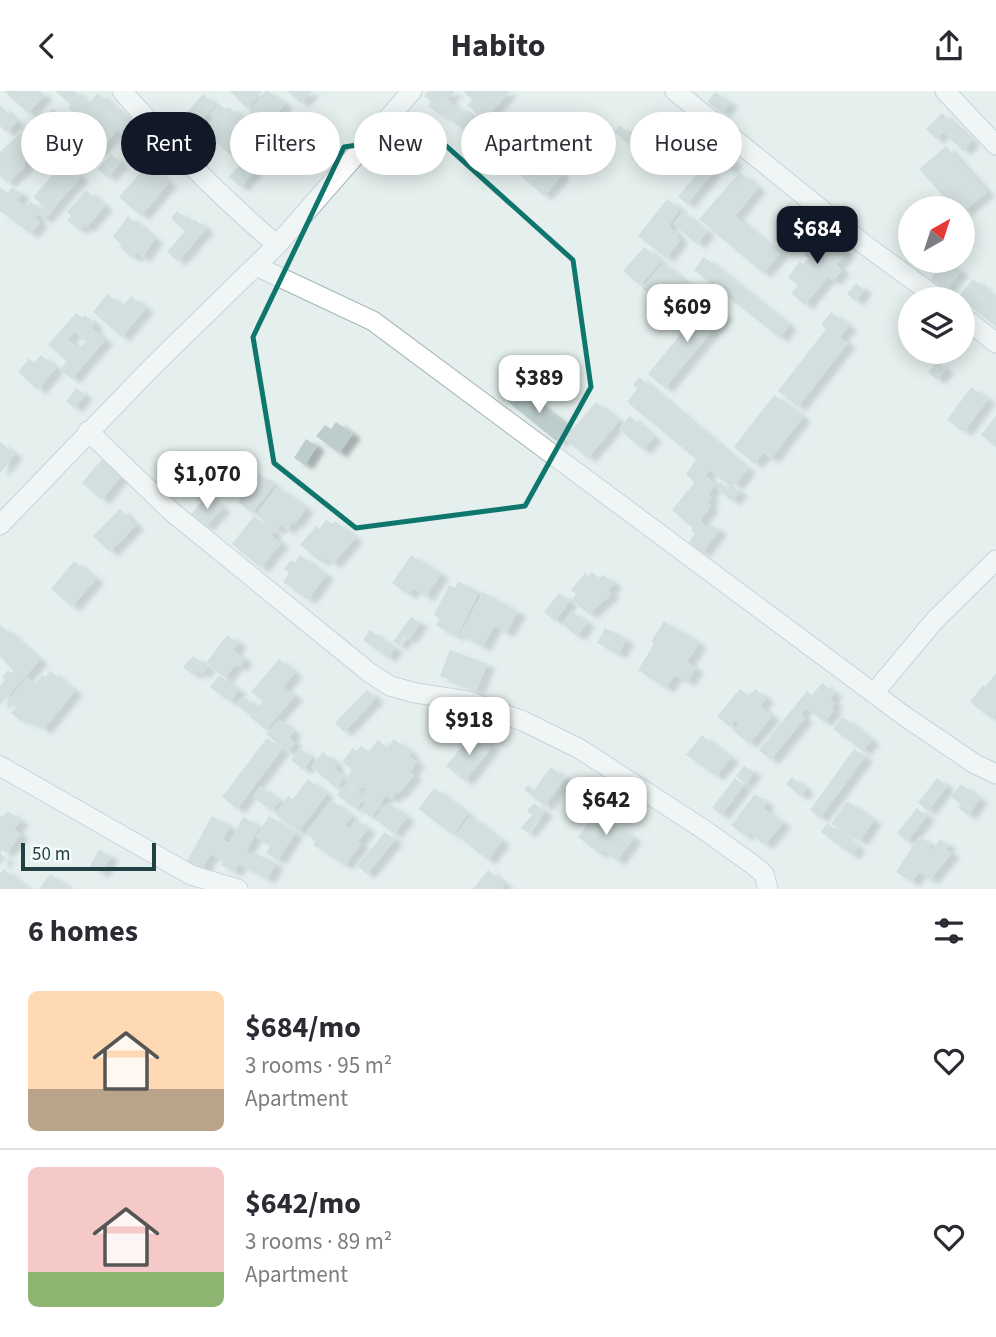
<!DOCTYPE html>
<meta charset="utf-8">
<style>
body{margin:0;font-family:"Source Sans 3",sans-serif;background:#f7f7f7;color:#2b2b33;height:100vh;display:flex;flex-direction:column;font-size:26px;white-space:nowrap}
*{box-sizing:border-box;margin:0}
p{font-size:23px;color:#7c7c81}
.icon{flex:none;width:38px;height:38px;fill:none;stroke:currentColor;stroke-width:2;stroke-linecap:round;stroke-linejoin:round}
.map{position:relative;height:798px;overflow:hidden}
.sheet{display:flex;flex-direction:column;background:#fff;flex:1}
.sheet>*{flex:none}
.banner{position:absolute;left:21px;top:21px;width:956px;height:63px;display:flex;gap:14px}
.needle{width:46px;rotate:39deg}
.tools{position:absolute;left:898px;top:105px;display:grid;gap:14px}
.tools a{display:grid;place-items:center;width:77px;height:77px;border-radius:50%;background:#fff;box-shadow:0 4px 18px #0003;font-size:35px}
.scale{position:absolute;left:21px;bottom:18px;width:135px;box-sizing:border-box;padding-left:7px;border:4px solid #214143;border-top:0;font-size:19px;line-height:24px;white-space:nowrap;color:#214143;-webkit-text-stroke:5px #f5fbfa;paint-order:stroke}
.price{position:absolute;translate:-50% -60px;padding:0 16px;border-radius:14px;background:#fff;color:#222;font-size:23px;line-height:46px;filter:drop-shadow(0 2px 4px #0008)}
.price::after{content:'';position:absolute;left:50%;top:42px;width:21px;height:16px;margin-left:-10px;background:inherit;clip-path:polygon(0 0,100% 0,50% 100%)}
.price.current{background:#111827;color:#fff}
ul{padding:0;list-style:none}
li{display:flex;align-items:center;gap:21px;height:175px;padding:0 28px}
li+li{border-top:2px solid #e1e1e2}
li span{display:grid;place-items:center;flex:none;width:196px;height:140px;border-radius:10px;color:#555}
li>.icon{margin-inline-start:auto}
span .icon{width:84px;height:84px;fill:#fffc;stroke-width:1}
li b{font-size:30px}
h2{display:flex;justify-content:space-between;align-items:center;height:84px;padding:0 28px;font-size:30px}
.chip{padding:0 24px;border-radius:32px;background:#fff;box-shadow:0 4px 18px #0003;font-size:24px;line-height:63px}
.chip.current{background:#111827;color:#fff}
header{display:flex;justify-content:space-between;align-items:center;height:91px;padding:0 28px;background:#fff;font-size:32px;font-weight:700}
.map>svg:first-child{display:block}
.building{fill:#bccdcb;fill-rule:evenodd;filter:url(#shadow)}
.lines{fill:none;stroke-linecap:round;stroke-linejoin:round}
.minor-casing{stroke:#a6b7b7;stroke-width:21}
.minor{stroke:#fff;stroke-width:19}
.marked{fill:none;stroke:#0f766e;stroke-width:5;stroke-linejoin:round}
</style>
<header><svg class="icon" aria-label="back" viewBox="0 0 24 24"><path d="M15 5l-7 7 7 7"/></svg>Habito<svg class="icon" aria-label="share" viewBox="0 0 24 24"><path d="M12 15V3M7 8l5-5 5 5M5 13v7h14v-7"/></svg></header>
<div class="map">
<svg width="996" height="798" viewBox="0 0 996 798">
<defs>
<filter id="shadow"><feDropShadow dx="8" dy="4.5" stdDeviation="2" flood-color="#0004"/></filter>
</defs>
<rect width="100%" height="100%" fill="#e4efee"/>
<!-- building -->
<g class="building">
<path d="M4 0H40L45 4 28 22Z"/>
<path d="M55 0H75L88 12 77 25 68 17 71 14Z"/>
<path d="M230 0H262L247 18Z"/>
<path d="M265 0H268L285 13 267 35 249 21Z"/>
<path d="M287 0H312L301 12Z"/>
<path d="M429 0H455L447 8 452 12 441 25 428 15 431 11 424 5Z"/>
<path d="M465 0H510L484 29 467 14 472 9 464 1Z"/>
<path d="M715 1 730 12 722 22 707 11Z"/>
<path d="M98 2 141 39 130 51 117 39 98 61 67 38Z"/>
<path d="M203 3 215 14 181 52 169 42Z"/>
<path d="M219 13 226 19 229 16 252 36 248 41 258 49 242 68 235 62 232 65 212 48 215 45 207 38 214 29 209 24Z"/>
<path d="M452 13 465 23 468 19 482 30 471 44 444 24Z"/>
<path d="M0 14 17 31 6 41 0 35Z"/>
<path d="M53 17 66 33 40 53 28 38Z"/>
<path d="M942 22 972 50 963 60 943 41 936 48 926 38Z"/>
<path d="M504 26 512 33 495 52 482 40 492 29 497 33Z"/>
<path d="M650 27 679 52 656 79 638 64 646 55 635 46Z"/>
<path d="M619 34 633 45 627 52 614 41Z"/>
<path d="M20 42 29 48 24 77 7 92 0 85V61Z"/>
<path d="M265 44 276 54 241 96 229 86Z"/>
<path d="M721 55 730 63 727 66 735 72 729 79 722 74 717 79 708 71Z"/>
<path d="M946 55 987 101 962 122V117H954L919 78Z"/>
<path d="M111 63 121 71 108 87 98 78Z"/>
<path d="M64 71 81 86 44 128 38 123 44 115 33 106Z"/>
<path d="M528 72 544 85 553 75 562 84 544 105 519 83Z"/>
<path d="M705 72 714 79 687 113 678 106Z"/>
<path d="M148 73 169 92 141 125 119 106Z"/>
<path d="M740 81 758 97 735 125 780 163 763 182 699 128Z"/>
<path d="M0 96 8 102 12 96 22 103 17 109 26 116 30 110 41 118 35 126 40 131 31 143 0 120Z"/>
<path d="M86 99 105 115 86 137 83 134 79 139 67 129 71 125 67 121Z"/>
<path d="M667 108 680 118 668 135 679 144 677 146 680 149 666 167 638 145Z"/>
<path d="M177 120 191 132 194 128 206 138 178 170 167 161 185 140 171 127Z"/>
<path d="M682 121 707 141 697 153 673 133Z"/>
<path d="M800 121 813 131 806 139 794 129Z"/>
<path d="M128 125 155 148 142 167 137 162 132 167 120 156 122 154 113 146Z"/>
<path d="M814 133 847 162 836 174 842 179 833 190 828 186 805 214 791 202 798 195 788 186 800 170 803 173 808 167 804 164 812 155 815 158 819 154 806 143Z"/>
<path d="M644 156 661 170 640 194 623 180Z"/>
<path d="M704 166 789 234 780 247 694 179Z"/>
<path d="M945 170 961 180 946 199 931 188Z"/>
<path d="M663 172 706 209 684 234 642 197Z"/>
<path d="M973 188 996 207V236L959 205Z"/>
<path d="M856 192 864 199 855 210 847 203Z"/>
<path d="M107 203 122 216 131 205 146 217 122 246 93 221Z"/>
<path d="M708 210 725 224 665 297 648 283Z"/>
<path d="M831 221 849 235 840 246 848 252 798 316 778 300 826 238 821 234Z"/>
<path d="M76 222 82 227 85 224 95 233 92 237 105 249 72 288 60 278 67 270 48 254ZM74 241 86 250 79 258 68 248Z"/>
<path d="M41 264 56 277 38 299 18 281 29 267 34 272Z"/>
<path d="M937 271 946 278 937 289 928 281Z"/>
<path d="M639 286 748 378 735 394 727 388 724 391 710 379 705 384 716 394 708 403 712 406 707 412 711 415 700 430 708 437 711 433 719 440 702 462 689 451 695 443 691 440 693 437 672 419 695 391 686 384 696 368 627 311 637 298 633 294Z"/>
<path d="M518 296 570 337 559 352 507 310Z"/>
<path d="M971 296 988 308 964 341 947 329Z"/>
<path d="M76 297 85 304 74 317 66 310Z"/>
<path d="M774 304 803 326 771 368 764 362 755 373 734 356Z"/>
<path d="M596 311 619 330 588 367 565 348Z"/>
<path d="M630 325 654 346 643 359 619 338Z"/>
<path d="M996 325V356L981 344Z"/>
<path d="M336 331 353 343 339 362 316 345 325 334 331 338Z"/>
<path d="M306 348 317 355 305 374 294 367Z"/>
<path d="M0 351 15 363 0 382Z"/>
<path d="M227 362 242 375 229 391 214 378Z"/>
<path d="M102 368 121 385 102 409 82 392Z"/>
<path d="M260 383 274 394 252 422 238 411Z"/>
<path d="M721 391 728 398 731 394 740 401 732 410 716 397Z"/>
<path d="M277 396 306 417 295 433 293 431 287 439 280 434 276 439 256 424Z"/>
<path d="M208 404 223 417 205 436 191 423Z"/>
<path d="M120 418 136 434 110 461 93 445Z"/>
<path d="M254 425 274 441 271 444 281 452 261 477 232 453Z"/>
<path d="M326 429 332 433 335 430 355 447 333 473 324 466 321 471 300 454 316 435 319 438Z"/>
<path d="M300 464 326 484 308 509 283 491 289 482 284 478 291 469 295 472Z"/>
<path d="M411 464 441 483 426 506 413 497 409 504 392 492Z"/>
<path d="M74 470 96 488 72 516 51 498Z"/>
<path d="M592 481 600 488 603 484 614 492 608 500 612 503 589 523 572 509 576 503 571 499 585 482 588 485Z"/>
<path d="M458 490 479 501 457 545 436 535 439 527 434 524 449 494 455 497Z"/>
<path d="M483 501 518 521 506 542 494 535 483 556 460 543Z"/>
<path d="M559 502 570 510 555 530 544 521Z"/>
<path d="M572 520 587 532 577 545 562 533Z"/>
<path d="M411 526 420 532 409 548 405 546 399 555 393 550Z"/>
<path d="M664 530 699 552 687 571 696 577 687 591 675 584 666 597 638 579 654 553 651 551Z"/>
<path d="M0 534 40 569 0 614V595L5 589 2 586 8 579 11 582 13 580 0 565Z"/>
<path d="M605 537 626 548 619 563 597 552Z"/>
<path d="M370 539 395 557 388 567 363 549Z"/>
<path d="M227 544 239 552 233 559 245 569 240 576 236 573 225 587 206 572Z"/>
<path d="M450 559 487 573 477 599 440 585Z"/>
<path d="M193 565 208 576 202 583 197 579 193 584 183 576Z"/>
<path d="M279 568 295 582 283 596 295 605 266 639 250 626 263 610 251 601Z"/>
<path d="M50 580 75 600 43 639 33 630 31 633 23 627 21 630 11 622 16 616 8 610 27 586 35 593 42 584 45 586Z"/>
<path d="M996 582V623L992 628 970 611 983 594 985 596Z"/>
<path d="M219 584 239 599 230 611 210 596Z"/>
<path d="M822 592 835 602 830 608 835 612 831 617 834 619 824 631 805 616 800 623 805 627 771 669 759 659 807 600 812 604Z"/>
<path d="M740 598 749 605 755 598 766 607 760 615 772 625 749 653 733 639 739 632 735 629 730 636 717 625Z"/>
<path d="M367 599 376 607 344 641 335 632Z"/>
<path d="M243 605 256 616 249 624 236 613Z"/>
<path d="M842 626 872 649 863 660 833 638Z"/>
<path d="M438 627 453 628 451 642 436 640Z"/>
<path d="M279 628 294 641 289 646 295 652 288 661 266 643Z"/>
<path d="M473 641 492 656 465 690 446 675Z"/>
<path d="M702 644 731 667 716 685 686 664Z"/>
<path d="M267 647 282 658 237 718 222 706Z"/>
<path d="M394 648 412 662 409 665 417 671 410 681 414 684 399 703 397 701 391 708 386 704 379 715 363 703 367 698 362 695 359 700 344 689 352 679 342 671 353 657 357 660 361 655 369 661 378 649 387 657Z"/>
<path d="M300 657 312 667 303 679 291 669Z"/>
<path d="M854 658 865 666 820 727 810 719Z"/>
<path d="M323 661 337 673 334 677 345 686 336 697 311 676Z"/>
<path d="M744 675 754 681 745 693 736 685Z"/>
<path d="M551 676 565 687 545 715 524 699 528 694 534 699Z"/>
<path d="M792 686 806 698 800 705 786 693Z"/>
<path d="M735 687 744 694 721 724 712 717Z"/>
<path d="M937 687 947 695 928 720 918 712Z"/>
<path d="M308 688 327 703 298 741 275 723 288 705 293 708Z"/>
<path d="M346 692 378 717 371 726 360 719 365 713 362 710 356 718 337 704Z"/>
<path d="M961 693 980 708 968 724 958 717 961 713 951 706Z"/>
<path d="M260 695 280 710 272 720 253 706Z"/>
<path d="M434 697 468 723 453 744 419 718Z"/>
<path d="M755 703 767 712 763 717 783 732 765 754 748 741 745 745 731 734Z"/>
<path d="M331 709 352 725 345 734 350 737 356 728 368 738 358 750 361 753 345 774 313 754 316 751 306 742Z"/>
<path d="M847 710 874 729 860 750 831 733Z"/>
<path d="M610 711 624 723 618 730 604 718Z"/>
<path d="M388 712 407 726 394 743 375 728Z"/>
<path d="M534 712 545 721 528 742 521 737 532 724 527 720Z"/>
<path d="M917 717 927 725 907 751 897 742Z"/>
<path d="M8 720 21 730 14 738 21 743 6 762 3 759 0 762 6 767 0 774V724L2 726Z"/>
<path d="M597 720 634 747 617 770 603 759 600 763 578 746Z"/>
<path d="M212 725 230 735 223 749 229 752 243 726 260 735 246 760 252 764 253 761 276 773 267 788 239 773 234 781 221 774 224 770 211 763 202 778 187 770Z"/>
<path d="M269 725 295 742 278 769 266 762 270 755 256 746Z"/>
<path d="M470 725 502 750 488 769 456 744Z"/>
<path d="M827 732 858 756 852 764 821 741Z"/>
<path d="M385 741 395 749 367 783 357 775Z"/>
<path d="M919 745 931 753 929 756 933 759 940 748 948 753 945 758 952 762 930 789 919 781 912 791 896 781Z"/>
<path d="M99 759 111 765 101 782 90 775Z"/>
<path d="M4 778 28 798H0V783Z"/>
<path d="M488 779 505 793 501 798H473Z"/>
<path d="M50 783 70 798H39Z"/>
</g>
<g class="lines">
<defs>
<g id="minor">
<path d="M122 0C170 55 222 107 277 154"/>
<path d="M675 0 865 154 939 208"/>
<path d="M945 0 996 54"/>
<path d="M256 175 373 230 903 624 975 673 996 683"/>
<path d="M962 225 996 252"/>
<path d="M88 340 172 421 370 582 390 595 416 602 468 610 523 630 580 658 703 738 752 773 764 783 768 798"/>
<path d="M0 434 152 276 277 154 412 0"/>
<path d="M874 602 935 529 996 469"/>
<path d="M0 675 191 784 238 798"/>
</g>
</defs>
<!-- minor casing -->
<use href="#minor" class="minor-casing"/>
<!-- minor -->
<use href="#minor" class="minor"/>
</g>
<!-- marked area -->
<path d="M0 0H996V798H0ZM433 43 573 169 591 296 525 415 356 437 274 372 253 246 344 56Z" fill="#e4efee" fill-opacity=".55" fill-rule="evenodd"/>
<path class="marked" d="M433 43 573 169 591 296 525 415 356 437 274 372 253 246 344 56Z"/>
</svg>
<div class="tools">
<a><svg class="needle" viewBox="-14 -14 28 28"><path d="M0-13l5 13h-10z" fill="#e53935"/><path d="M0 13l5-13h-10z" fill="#7c7c81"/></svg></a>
<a><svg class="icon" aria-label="layers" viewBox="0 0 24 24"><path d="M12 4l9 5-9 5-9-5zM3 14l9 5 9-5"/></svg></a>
</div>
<div class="scale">50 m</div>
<b class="price current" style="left:817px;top:175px">$684</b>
<b class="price" style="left:687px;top:253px">$609</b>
<b class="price" style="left:539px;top:324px">$389</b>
<b class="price" style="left:207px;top:420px">$1,070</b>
<b class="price" style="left:469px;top:666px">$918</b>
<b class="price" style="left:606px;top:746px">$642</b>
<div class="banner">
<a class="chip">Buy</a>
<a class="chip current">Rent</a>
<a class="chip">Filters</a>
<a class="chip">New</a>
<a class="chip">Apartment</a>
<a class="chip">House</a>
</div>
</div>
<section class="sheet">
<h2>6 homes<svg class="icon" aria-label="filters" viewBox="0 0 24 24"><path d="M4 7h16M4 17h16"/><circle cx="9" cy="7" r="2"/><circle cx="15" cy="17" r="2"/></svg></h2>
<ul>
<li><span style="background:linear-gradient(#ffd9b3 70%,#b9a48a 0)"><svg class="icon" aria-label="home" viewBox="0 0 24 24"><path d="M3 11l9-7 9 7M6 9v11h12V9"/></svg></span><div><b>$684/mo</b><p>3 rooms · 95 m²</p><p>Apartment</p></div><svg class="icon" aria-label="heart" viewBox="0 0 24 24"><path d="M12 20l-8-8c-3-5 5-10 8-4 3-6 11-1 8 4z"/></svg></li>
<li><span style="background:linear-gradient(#f6c9c9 75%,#8fb573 0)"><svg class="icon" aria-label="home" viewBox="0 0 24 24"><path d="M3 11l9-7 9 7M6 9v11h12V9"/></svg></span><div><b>$642/mo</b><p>3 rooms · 89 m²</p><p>Apartment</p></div><svg class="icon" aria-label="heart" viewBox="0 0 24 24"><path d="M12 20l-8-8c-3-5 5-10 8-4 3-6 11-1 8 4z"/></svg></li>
</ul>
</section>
